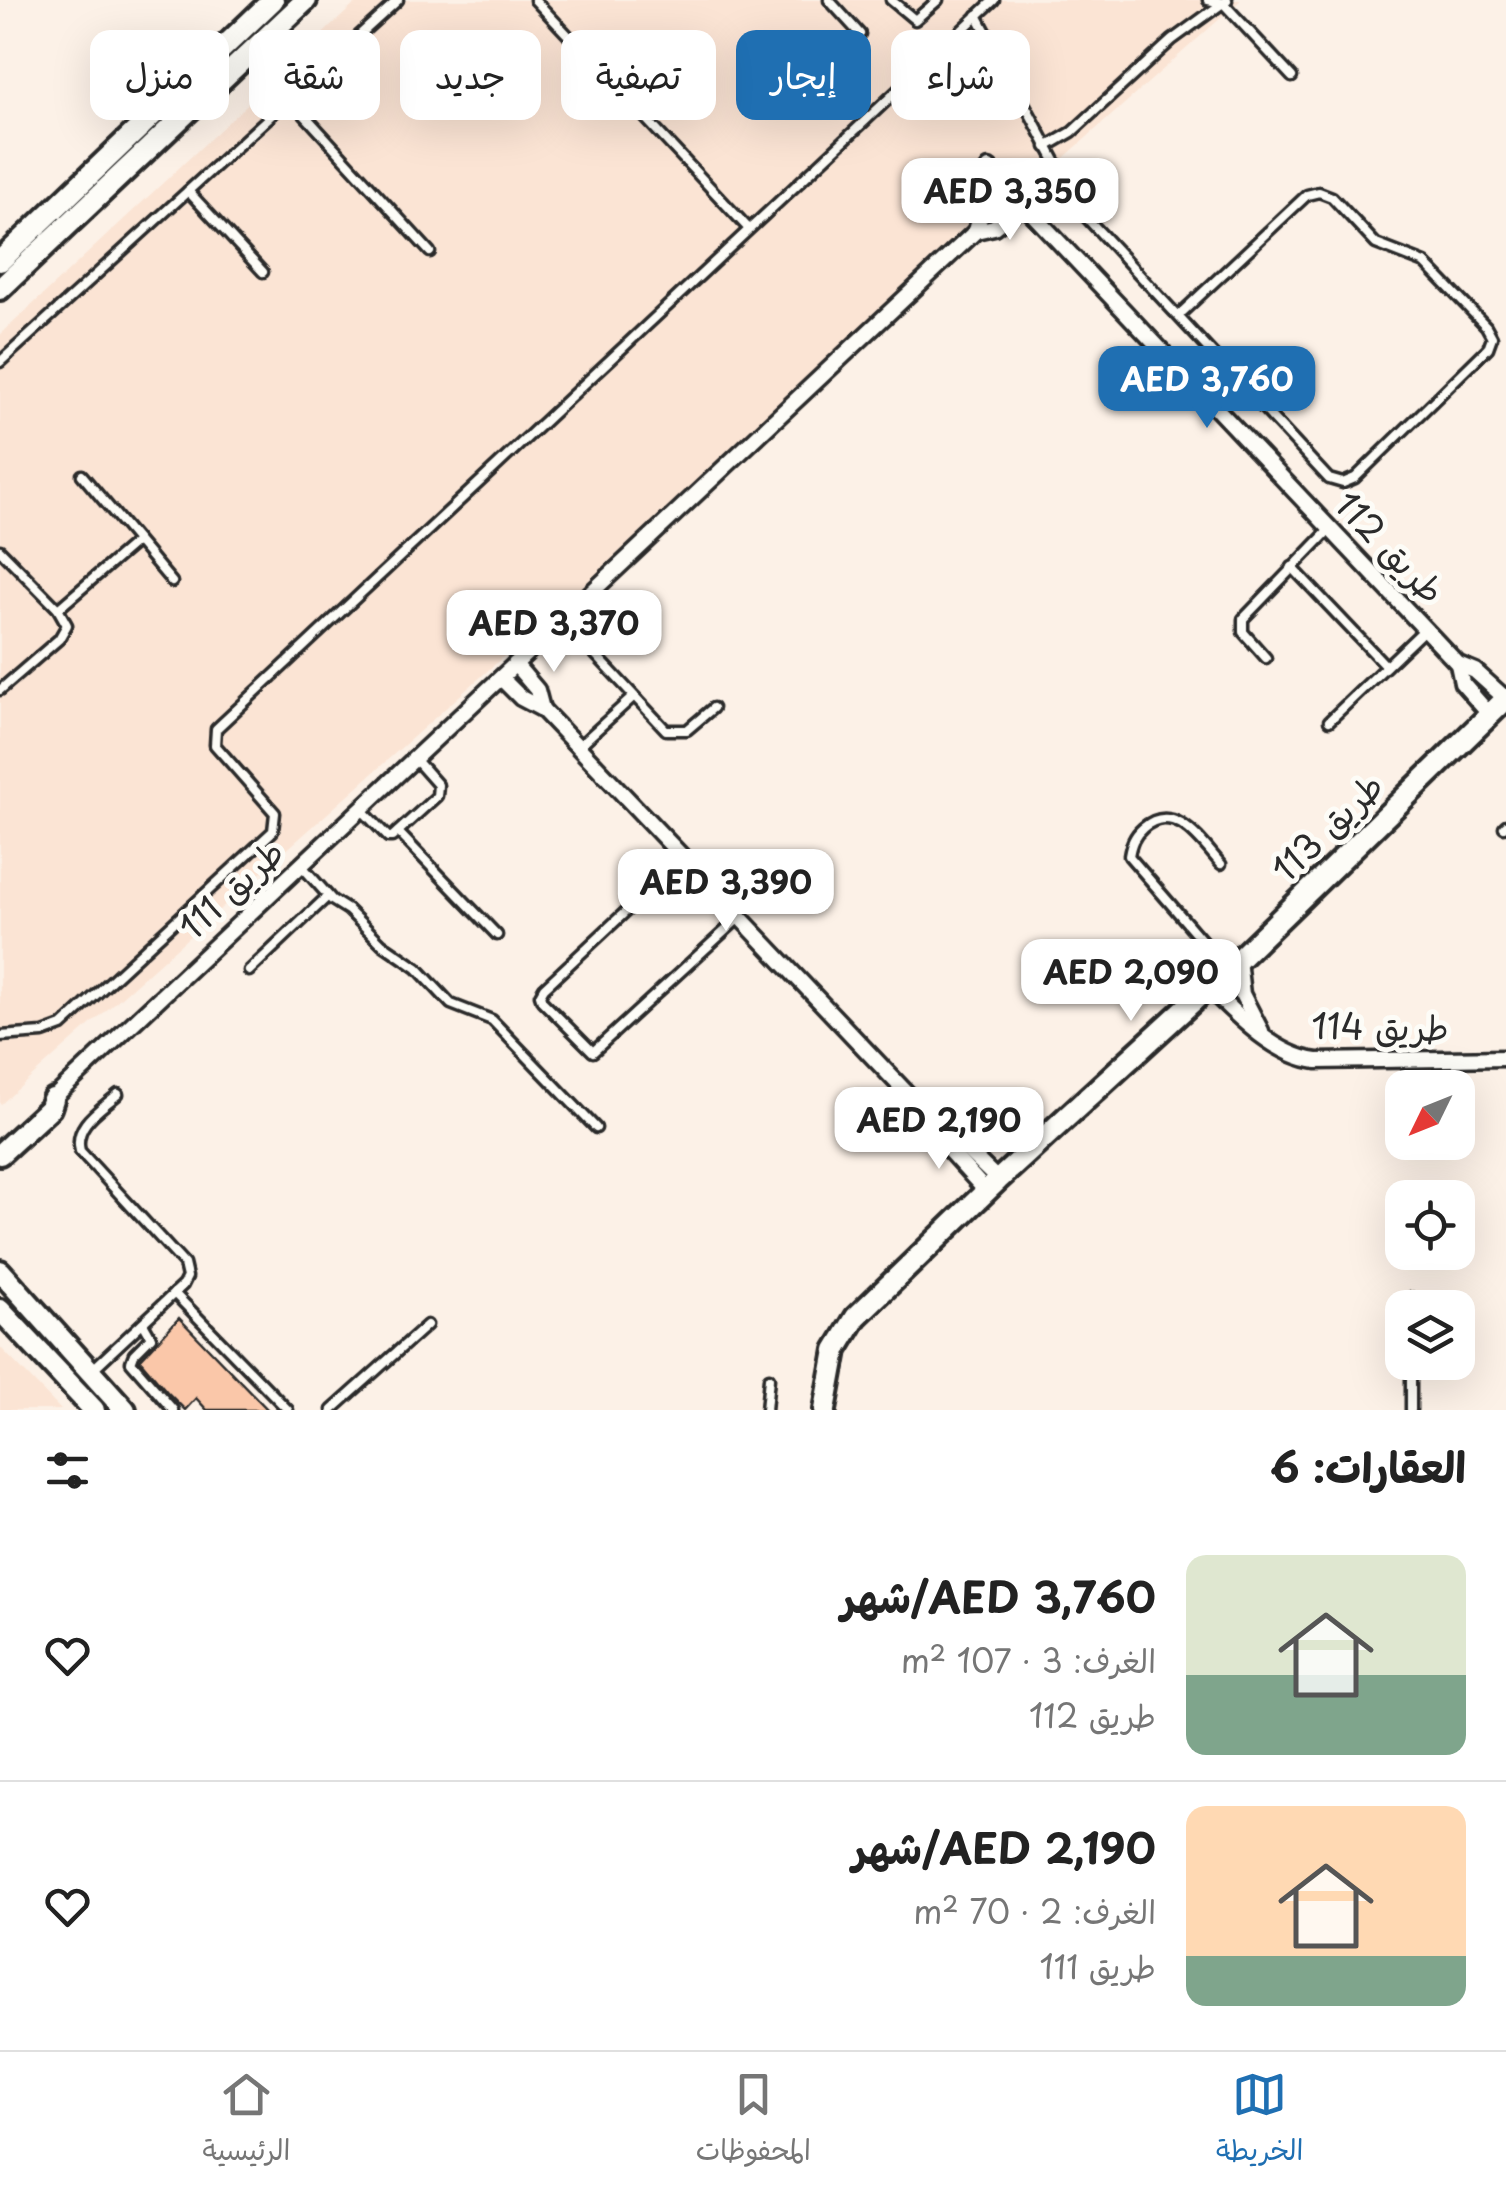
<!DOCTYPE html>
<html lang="ar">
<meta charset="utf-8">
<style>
body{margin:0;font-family:"Playpen Sans","Playpen Sans Arabic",sans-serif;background:#f6f6f6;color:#222;direction:rtl;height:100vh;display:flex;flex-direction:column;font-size:38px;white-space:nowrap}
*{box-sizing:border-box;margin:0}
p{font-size:32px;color:#767676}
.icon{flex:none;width:55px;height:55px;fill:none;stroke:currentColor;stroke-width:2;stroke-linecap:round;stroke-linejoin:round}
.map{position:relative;height:1410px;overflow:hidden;direction:ltr}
.panel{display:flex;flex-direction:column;background:#fff;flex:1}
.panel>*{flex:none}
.top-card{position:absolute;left:30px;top:30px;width:1000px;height:90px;direction:rtl;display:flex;gap:20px}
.needle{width:65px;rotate:227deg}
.tools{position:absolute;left:1385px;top:1070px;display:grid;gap:20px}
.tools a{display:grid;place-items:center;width:90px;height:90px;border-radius:20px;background:#fff;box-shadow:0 10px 40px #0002;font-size:50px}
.price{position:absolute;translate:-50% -85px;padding:0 22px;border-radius:20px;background:#fff;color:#222;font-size:32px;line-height:65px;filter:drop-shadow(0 2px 5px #0008)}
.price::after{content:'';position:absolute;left:50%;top:60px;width:30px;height:22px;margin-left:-15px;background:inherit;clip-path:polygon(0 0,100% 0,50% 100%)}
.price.on{background:#1f6fb2;color:#fff}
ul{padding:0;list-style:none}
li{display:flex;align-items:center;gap:30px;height:250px;padding:0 40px}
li+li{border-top:2px solid #e0e0e0}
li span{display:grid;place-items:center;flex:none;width:280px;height:200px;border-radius:20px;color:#555}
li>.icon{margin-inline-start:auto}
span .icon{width:120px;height:120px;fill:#fffc;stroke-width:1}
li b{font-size:42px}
h2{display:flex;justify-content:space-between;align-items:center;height:120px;padding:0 40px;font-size:42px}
.chip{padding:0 35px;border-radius:20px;background:#fff;box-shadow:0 10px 40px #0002;font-size:35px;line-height:90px}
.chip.on{background:#1f6fb2;color:#fff}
.dock{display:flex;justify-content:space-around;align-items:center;height:140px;border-top:2px solid #e0e0e0;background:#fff;font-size:28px;color:#767676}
.dock a{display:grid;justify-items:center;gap:5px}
.dock .on{color:#1f6fb2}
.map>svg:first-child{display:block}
.built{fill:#fbe4d4}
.building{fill:#fac7a9;stroke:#2b2b2b;stroke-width:2.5}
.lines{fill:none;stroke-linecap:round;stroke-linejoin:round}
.lane-casing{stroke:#2b2b2b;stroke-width:15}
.street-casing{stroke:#2b2b2b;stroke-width:21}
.secondary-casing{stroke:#2b2b2b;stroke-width:28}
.lane{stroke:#fdfcf7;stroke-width:8}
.street{stroke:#fdfcf7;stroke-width:14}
.secondary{stroke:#fdfcf7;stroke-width:20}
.labels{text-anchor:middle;stroke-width:10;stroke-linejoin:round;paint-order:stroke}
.street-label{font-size:35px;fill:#2b2b2b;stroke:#fdfcf7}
</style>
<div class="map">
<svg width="1506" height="1410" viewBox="0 0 1506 1410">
<rect width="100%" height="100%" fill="#fcf1e7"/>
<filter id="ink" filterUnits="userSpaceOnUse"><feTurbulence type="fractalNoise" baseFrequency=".01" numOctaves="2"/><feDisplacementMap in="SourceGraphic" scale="20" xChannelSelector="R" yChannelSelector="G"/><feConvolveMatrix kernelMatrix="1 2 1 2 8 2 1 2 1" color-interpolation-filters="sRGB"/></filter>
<g filter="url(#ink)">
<!-- built -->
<g class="built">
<path d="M359 0H1241L0 1105V335Z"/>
<path d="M0 1347 61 1410H0Z"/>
</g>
<!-- building -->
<path class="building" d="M179 1318 268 1410H207L196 1398 185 1410 168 1393 140 1360Z"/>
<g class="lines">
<defs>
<g id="lane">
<path d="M535 0 748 228"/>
<path d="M829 0 860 34"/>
<path d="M891 0 915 20 938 0"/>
<path d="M1208 0 1223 3 1292 77"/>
<path d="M977 15 1084 215 1329 479 1343 483 1355 478 1488 348 1492 337 1486 326 1425 263 1376 244 1332 197 1319 192 1307 195 1178 316"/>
<path d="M288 97 430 252"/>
<path d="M1046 147 1072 132 1172 40 1227 0"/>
<path d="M188 191 263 272"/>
<path d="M0 362 398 0"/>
<path d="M82 475 172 582"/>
<path d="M0 550 58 609 67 625 59 639 0 690"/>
<path d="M1292 567 1386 666"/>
<path d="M58 609 137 541"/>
<path d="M594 653 666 730H687L713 708"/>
<path d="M1266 658 1243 632V619L1330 529"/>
<path d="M1329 721 1425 629"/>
<path d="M578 747 633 697"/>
<path d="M361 809 388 837H392L437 796 438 785 415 759"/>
<path d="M1504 827 1506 825"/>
<path d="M398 832 497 935"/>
<path d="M683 858 544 988 540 995 542 1001 593 1052 740 917"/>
<path d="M1221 864C1202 843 1175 800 1143 828 1134 836 1131 844 1129 856L1226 968"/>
<path d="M301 865 332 900 348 910 382 944 417 968 451 1004 492 1020 596 1128"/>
<path d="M249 971 328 896"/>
<path d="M0 1036 43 1033 62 1026 273 831 275 813 215 745 216 729 994 0"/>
<path d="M174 1293 288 1410"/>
<path d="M1410 1298V1308"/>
<path d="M143 1323 151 1337 134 1354 131 1362 173 1410"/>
<path d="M1411 1362V1410"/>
<path d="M92 1370 183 1285 187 1277 184 1264 80 1151C73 1125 100 1110 118 1094"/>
<path d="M332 1410 427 1325"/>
<path d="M766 1410 769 1378"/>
</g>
<g id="street">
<path d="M989 168 1458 664 1475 671 1506 699"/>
<path d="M976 231 981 212 1005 186"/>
<path d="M515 664 537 690 542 709"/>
<path d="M1458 664 1462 683 1490 715"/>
<path d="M501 678 521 698 542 709 941 1129 955 1138 998 1180"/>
<path d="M1238 960 1242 994 1261 1031"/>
<path d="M1208 987C1237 1016 1276 1056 1317 1061L1506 1058"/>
<path d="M48 1103 976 231 994 227 1023 204"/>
<path d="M941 1129 945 1146 986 1191"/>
</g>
<g id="secondary">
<path d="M0 261 273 0"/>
<path d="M0 289 306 0"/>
<path d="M0 1154 50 1108 53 1099"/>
<path d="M0 1271 125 1410"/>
<path d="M0 1310 94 1410"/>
<path d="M825 1410 836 1350 856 1317 998 1180 1238 960 1506 699"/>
</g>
</defs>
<!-- lane casing -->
<use href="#lane" class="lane-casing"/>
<!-- street casing -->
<use href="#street" class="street-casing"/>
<!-- secondary casing -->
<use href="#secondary" class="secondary-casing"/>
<!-- lane -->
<use href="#lane" class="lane"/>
<!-- street -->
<use href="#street" class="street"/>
<!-- secondary -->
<use href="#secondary" class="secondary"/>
</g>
</g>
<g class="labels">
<!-- street labels -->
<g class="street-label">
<text transform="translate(1389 548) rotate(46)" y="12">طريق 112</text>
<text transform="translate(1328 828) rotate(-44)" y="12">طريق 113</text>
<text transform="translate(232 890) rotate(-43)" y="12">طريق 111</text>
<text transform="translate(1380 1028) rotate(1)" y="12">طريق 114</text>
</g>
</g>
</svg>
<div class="tools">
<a><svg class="needle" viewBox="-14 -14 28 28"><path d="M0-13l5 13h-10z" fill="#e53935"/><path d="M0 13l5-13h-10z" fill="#767676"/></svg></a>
<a><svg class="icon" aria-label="locate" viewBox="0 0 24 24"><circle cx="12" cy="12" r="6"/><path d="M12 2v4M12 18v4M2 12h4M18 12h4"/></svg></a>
<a><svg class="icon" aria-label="layers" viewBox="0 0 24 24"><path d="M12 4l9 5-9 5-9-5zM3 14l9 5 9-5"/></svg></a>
</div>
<b class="price" style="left:1010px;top:243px">AED 3,350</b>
<b class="price on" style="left:1207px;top:431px">AED 3,760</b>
<b class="price" style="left:554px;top:675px">AED 3,370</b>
<b class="price" style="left:726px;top:934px">AED 3,390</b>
<b class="price" style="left:1131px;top:1024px">AED 2,090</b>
<b class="price" style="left:939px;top:1172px">AED 2,190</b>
<div class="top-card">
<a class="chip">شراء</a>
<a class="chip on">إيجار</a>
<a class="chip">تصفية</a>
<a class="chip">جديد</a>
<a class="chip">شقة</a>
<a class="chip">منزل</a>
</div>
</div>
<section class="panel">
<h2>العقارات: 6<svg class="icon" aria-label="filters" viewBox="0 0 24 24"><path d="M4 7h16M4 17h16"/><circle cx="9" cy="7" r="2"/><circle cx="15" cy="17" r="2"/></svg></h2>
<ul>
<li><span style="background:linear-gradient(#dfe7d0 60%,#7fa58c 0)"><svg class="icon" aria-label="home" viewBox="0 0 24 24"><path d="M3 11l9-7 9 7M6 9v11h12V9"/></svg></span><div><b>AED 3,760/شهر</b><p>الغرف: 3 · 107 m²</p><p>طريق 112</p></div><svg class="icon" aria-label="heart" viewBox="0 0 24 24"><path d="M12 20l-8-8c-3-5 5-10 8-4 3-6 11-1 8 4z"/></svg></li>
<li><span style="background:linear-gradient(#ffd9b3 75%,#7fa58c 0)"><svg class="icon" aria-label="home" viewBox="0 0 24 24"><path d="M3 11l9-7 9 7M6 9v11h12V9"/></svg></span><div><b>AED 2,190/شهر</b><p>الغرف: 2 · 70 m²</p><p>طريق 111</p></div><svg class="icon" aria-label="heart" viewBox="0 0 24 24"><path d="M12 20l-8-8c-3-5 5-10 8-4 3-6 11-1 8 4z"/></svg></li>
</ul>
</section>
<nav class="dock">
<a class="on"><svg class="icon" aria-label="map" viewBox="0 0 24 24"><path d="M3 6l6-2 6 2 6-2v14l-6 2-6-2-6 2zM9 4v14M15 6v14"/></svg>الخريطة</a>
<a><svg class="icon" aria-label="saved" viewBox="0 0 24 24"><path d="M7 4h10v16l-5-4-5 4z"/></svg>المحفوظات</a>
<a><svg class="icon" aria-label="home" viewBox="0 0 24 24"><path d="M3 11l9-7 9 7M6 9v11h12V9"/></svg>الرئيسية</a>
</nav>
